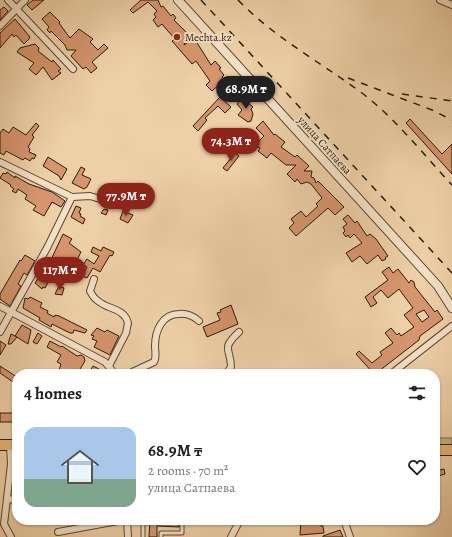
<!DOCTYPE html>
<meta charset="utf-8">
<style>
body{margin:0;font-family:Alegreya,serif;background:#f6f6f6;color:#222;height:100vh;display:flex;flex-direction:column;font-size:15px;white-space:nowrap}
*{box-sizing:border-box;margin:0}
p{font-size:13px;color:#767676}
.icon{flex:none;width:22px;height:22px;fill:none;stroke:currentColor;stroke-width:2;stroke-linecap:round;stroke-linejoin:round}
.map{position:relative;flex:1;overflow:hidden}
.side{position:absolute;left:12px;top:369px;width:428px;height:156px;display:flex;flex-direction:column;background:#fff;border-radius:16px;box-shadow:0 1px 3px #0004}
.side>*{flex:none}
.price{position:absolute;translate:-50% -34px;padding:0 9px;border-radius:14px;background:#8f2418;color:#fff;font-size:13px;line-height:26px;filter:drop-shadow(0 1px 2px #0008)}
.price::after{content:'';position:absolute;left:50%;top:24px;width:12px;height:9px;margin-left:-6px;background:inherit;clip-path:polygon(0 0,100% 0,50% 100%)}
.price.active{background:#222;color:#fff}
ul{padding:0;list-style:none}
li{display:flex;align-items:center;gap:12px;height:100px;padding:0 12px}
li+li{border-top:1px solid #e0e0e0}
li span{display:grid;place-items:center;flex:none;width:112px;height:80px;border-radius:12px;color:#555}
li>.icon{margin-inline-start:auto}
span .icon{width:48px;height:48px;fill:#fffc;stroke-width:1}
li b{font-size:17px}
h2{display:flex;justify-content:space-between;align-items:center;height:48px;padding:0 12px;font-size:17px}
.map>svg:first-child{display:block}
.green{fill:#c0b982;stroke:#756a46}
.building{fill:#d6956e;stroke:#2a1a09;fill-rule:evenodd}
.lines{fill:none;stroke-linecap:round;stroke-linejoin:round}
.service-casing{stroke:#5b4830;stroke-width:5}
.minor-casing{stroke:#5b4830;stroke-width:8}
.tertiary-casing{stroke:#5b4830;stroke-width:10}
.primary-casing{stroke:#2a1a09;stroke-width:12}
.service{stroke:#f4e0c6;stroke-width:3}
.minor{stroke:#f4e0c6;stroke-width:6}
.tertiary{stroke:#f4e0c6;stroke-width:8}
.primary{stroke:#e7b874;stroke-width:10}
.rail{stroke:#2a1a09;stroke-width:1.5;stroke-dasharray:7 7;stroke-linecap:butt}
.poi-dot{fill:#8f2418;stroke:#f4e0c6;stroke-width:1.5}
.labels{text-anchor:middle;stroke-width:4;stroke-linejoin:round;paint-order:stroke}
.poi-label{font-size:11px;fill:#2a1a09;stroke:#f4e0c6;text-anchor:start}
.street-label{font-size:11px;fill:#2a1a09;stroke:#f4e0c6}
</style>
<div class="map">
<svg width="452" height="537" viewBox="0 0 452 537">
<rect width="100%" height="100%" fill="#eed0a7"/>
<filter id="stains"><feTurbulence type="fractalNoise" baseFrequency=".005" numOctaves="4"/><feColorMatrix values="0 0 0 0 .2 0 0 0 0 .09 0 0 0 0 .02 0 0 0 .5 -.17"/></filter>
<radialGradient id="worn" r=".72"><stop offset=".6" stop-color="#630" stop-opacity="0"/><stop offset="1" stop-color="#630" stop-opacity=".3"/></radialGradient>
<!-- green -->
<rect class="green" x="435" y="438" width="17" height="7"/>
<!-- building -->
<g class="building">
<path d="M33 0H44L32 10 27 5Z"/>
<path d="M141 0H158L161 7 163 6 171 16 173 14 176 18 174 20 188 34 184 45 194 38 211 65 215 61 221 68 219 69 224 75 222 77 228 84 223 88 220 84 212 91 206 85 210 81 196 61 192 64 172 41 175 39 167 30 162 24 158 27 153 20 156 17 154 14 157 11 148 2 133 13 130 10Z"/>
<path d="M4 7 8 11 0 20V10Z"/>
<path d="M50 12 60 22 59 23 70 38 79 29 93 39 90 42 98 50 104 44 108 48 92 62 97 68 91 73 86 67 83 69 71 56 76 50H67L65 45 51 31 50 33 47 30 49 27 42 19Z"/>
<path d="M15 19 30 37 29 39 24 44 16 35 14 37 12 34 0 48V33Z"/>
<path d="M35 44 39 48 38 51 52 62 53 60 61 69 58 71 61 73 52 80 43 67 36 75 29 69 34 63 17 52 20 48Z"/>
<path d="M220 97 231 107 225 113 218 106 205 118 207 120 198 131 193 126Z"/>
<path d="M242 98 253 107 251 109 253 114 251 121 248 122 238 115 242 110 237 104Z"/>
<path d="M410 119 442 154 452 144V174L406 123Z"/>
<path d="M263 121 274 135 275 134 285 142 281 147 295 157 297 155 309 166 304 171H312L311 177 314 178 316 183 318 181 344 207 335 215 328 208 296 236 289 228 294 223 291 219 301 211 306 217 318 206 316 204 322 198 311 184 307 182 301 184 297 179 295 182 287 174 296 165H286L271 153 267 158 258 151 260 148 257 147 259 141 264 136 256 128Z"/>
<path d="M36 123 39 126 32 135 34 137 28 147 30 149 29 152 36 155 34 159 32 158 30 161 25 158 23 160 6 151 4 155 0 153V133L3 129 9 133 13 127 26 135Z"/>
<path d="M235 153 239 156 227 171 223 168Z"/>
<path d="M48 157 67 169 61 180 59 176 43 166Z"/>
<path d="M81 167 85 169 82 175 91 179 87 187 84 189 72 183Z"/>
<path d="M7 172 15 178V176L29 184 52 192 65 201 61 207 52 202 44 216 33 210 36 206 25 199 27 195 18 189 16 193 12 191 14 189 10 186 11 185 0 178 3 173 6 174Z"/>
<path d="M76 206 81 208 79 213 81 214 80 216 85 219 83 224 71 217Z"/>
<path d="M104 209 108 210 106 215 101 213Z"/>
<path d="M123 211 133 215 128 223 120 219Z"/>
<path d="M348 215 355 223 357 221 367 236 370 234 376 239 388 256 385 258 386 259 382 261 378 255 367 264 360 256 352 262 346 253 362 243 354 234 350 238 348 235 346 237 343 233 345 231 343 227 347 224 343 219Z"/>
<path d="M63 234 72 239 69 243 81 252 74 266 60 257 55 266 49 264Z"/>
<path d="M93 247 101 251 103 247 114 252 112 256 110 255 100 272 93 268 87 278 82 276 87 267 83 265 87 259 94 264 99 256 91 252Z"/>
<path d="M25 255 35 261 27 275 24 273 18 284 21 286 10 306 0 299V294L20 260 21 261Z"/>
<path d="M389 267 393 273 398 269 409 283 411 280 414 282 415 287 435 312 437 310 443 319 420 336 419 340 379 371 382 374H374L356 354 359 351 372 363 382 355 380 352 393 343 385 333 391 328 397 335 399 333 401 336 414 327 404 315 413 308 399 289 388 298 381 290 373 297 377 303 371 307 365 297 388 280 382 272ZM424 310 429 317 422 322 416 314Z"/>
<path d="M65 269H72L70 272 74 274 71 280 66 281 63 278 58 277Z"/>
<path d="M39 277 49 281 45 288 43 287 42 289 35 283Z"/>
<path d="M59 286 64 288 62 295 55 294Z"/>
<path d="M30 297 42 303 40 307 48 311 47 313 54 317 55 315 59 316 87 330 85 333 74 330 73 333H70L52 324 51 327 39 320 40 318 23 308 25 298 28 299Z"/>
<path d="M231 305 238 324 207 337 203 327 220 320 217 313 221 312 220 310Z"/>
<path d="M22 325 31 330 28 344 15 336Z"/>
<path d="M97 328 105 332 107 330 119 336 110 355 94 347 97 341 92 339 94 336 91 335Z"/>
<path d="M38 333 42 336 37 344 33 342Z"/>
<path d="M11 334 17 337 11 344H8Z"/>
<path d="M0 341 6 345 0 355Z"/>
<path d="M50 341 61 347 62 346 77 356 81 355 84 357 85 361 77 374H67L59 370 61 364 57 362 61 355 47 347Z"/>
<path d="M0 366 17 377 13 382 0 373Z"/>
<path d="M93 366 99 369 98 374H88Z"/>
<rect x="0" y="413" width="14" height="9"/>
<path d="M444 469 445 474 438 476 437 471Z"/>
<path d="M150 520H179V527L157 526V537H149Z"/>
<path d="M301 520H320L321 526H323L324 533 300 535Z"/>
<path d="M340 530 343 537H323V536Z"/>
</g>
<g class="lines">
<defs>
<g id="service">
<path d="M143 537V520"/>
<path d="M161 537V533H182V520"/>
</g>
<g id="minor">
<path d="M8 0 73 69"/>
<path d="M440 0 452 5"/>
<path d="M0 26 25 0"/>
<path d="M0 162 72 197 90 196 120 205"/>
<path d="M94 279 90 291C92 295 95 299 98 301 109 310 124 308 128 323L126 333 109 366"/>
<path d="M0 306 105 362 115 374"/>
<path d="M0 332 47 248 72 197"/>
<path d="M128 374 154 362C157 356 155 352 155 346 155 331 162 314 179 314 186 313 194 316 199 321"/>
<path d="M226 374 231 367C231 348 220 350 239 332"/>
<path d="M391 374 452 326"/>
<path d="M10 445 11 464 4 524 11 537"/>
<path d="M7 499 17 500"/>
<path d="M127 520 128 537"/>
<path d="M344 520 350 537"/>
<path d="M58 532 123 520"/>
<path d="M231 537 240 520"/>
</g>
<path id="tertiary" d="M178 0 438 286 452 308"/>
<g id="primary">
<path d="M0 445H17"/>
<path d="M435 450H452"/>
</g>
</defs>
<!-- service casing -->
<use href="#service" class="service-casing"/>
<!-- minor casing -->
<use href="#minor" class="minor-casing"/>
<!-- tertiary casing -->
<use href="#tertiary" class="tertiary-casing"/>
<!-- primary casing -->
<use href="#primary" class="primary-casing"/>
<!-- service -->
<use href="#service" class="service"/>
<!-- minor -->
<use href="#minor" class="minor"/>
<!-- tertiary -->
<use href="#tertiary" class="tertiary"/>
<!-- primary -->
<use href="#primary" class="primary"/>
<!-- rail -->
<g class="rail">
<path d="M201 0 452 273"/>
<path d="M238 0C275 38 320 62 362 93 396 119 423 154 452 185"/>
<path d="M348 78 432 110 452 120"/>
<path d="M402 94 452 101"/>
</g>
</g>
<!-- markers -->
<circle class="poi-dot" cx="177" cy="37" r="4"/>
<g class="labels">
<!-- poi labels -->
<g class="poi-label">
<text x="185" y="41">Mechta.kz</text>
</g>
<!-- street labels -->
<g class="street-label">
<text transform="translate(325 145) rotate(48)" y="4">улица Сатпаева</text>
</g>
</g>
<rect width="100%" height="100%" filter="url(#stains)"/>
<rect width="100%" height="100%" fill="url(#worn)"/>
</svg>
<b class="price active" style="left:246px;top:110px">68.9M ₸</b>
<b class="price" style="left:231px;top:162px">74.3M ₸</b>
<b class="price" style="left:126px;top:217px">77.9M ₸</b>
<b class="price" style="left:60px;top:291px">117M ₸</b>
<section class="side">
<h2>4 homes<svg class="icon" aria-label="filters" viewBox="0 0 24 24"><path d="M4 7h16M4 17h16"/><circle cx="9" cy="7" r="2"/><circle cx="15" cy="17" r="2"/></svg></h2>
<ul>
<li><span style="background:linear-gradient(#a9c7e8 65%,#7fa58c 0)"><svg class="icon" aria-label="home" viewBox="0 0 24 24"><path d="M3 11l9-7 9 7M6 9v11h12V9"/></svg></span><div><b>68.9M ₸</b><p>2 rooms · 70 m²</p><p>улица Сатпаева</p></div><svg class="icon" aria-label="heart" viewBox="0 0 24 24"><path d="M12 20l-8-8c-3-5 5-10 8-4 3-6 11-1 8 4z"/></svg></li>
</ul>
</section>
</div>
